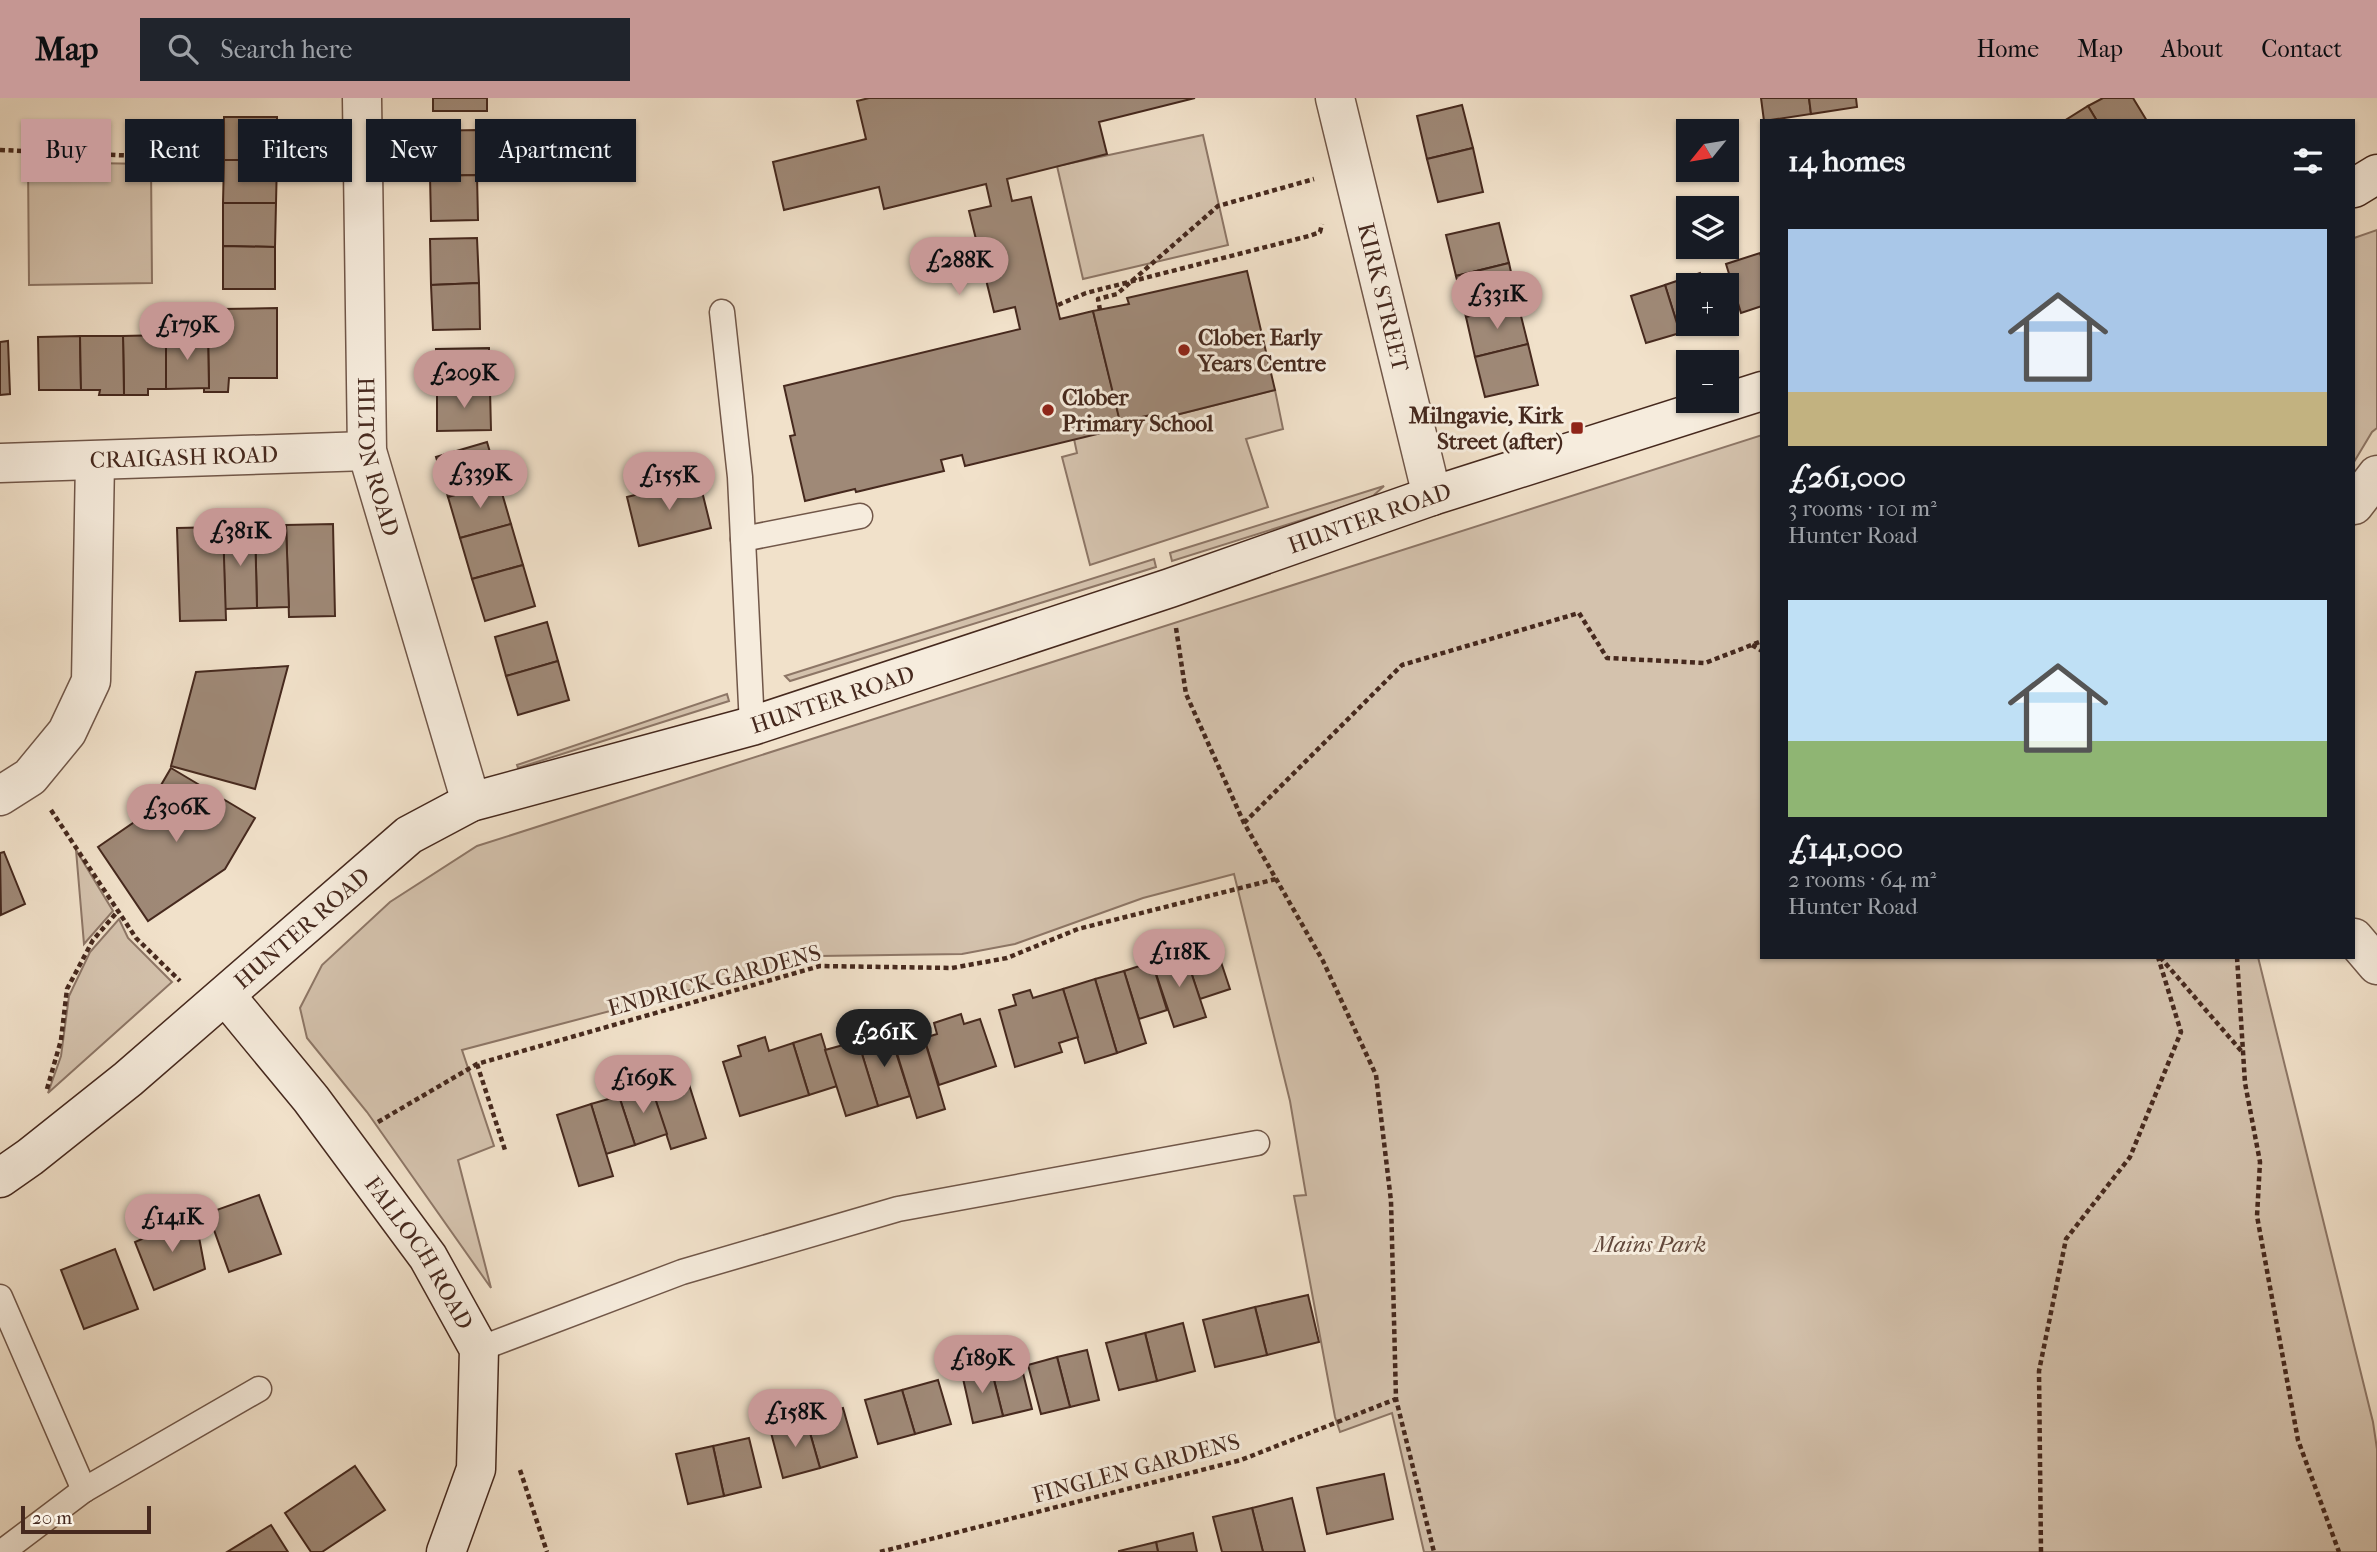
<!DOCTYPE html>
<meta charset="utf-8">
<style>
body{margin:0;font-family:"IM FELL French Canon",serif;background:#20242c;color:#f1f3f6;height:100vh;display:flex;flex-direction:column;font-size:26px;white-space:nowrap}
*{box-sizing:border-box;margin:0}
p{font-size:23px;color:#9ea1a6}
.icon{flex:none;width:38px;height:38px;fill:none;stroke:currentColor;stroke-width:2;stroke-linecap:round;stroke-linejoin:round}
.map{position:relative;flex:1;overflow:hidden}
.side{position:absolute;left:1760px;top:21px;width:595px;height:840px;display:flex;flex-direction:column;background:#171b24;border-radius:0px;box-shadow:0 2px 5px #0004}
.side>*{flex:none}
.guide{position:absolute;left:21px;top:21px;width:665px;height:63px;display:flex;gap:14px}
.needle{width:46px;rotate:240deg}
.controls{position:absolute;left:1676px;top:21px;display:grid;gap:14px}
.controls a{display:grid;place-items:center;width:63px;height:63px;border-radius:0px;background:#171b24;box-shadow:0 2px 5px #0004;font-size:35px}
.scale{position:absolute;left:21px;bottom:18px;width:130px;box-sizing:border-box;padding-left:7px;border:4px solid #46291e;border-top:0;font-size:19px;line-height:24px;white-space:nowrap;color:#46291e;-webkit-text-stroke:5px #f6ecdd;paint-order:stroke}
.price{position:absolute;translate:-50% -60px;padding:0 16px;border-radius:24px;background:#c59692;color:#111;font-size:23px;line-height:46px;filter:drop-shadow(0 2px 4px #0008)}
.price::after{content:'';position:absolute;left:50%;top:42px;width:21px;height:16px;margin-left:-10px;background:inherit;clip-path:polygon(0 0,100% 0,50% 100%)}
.price.current{background:#222;color:#fff}
ul{padding:0;list-style:none}
li{display:grid;align-content:center;gap:14px;height:371px;padding:0 28px}
li span{display:grid;place-items:center;height:217px;border-radius:0px;color:#555}
li>.icon{margin-inline-start:auto}
span .icon{width:126px;height:126px;fill:#fffc;stroke-width:1}
li b{font-size:30px}
h2{display:flex;justify-content:space-between;align-items:center;height:84px;padding:0 28px;font-size:30px}
.pill{padding:0 24px;border-radius:0px;background:#171b24;box-shadow:0 2px 5px #0004;font-size:24px;line-height:63px}
.pill.current{background:#c59692;color:#111}
header{display:flex;align-items:center;gap:42px;box-sizing:border-box;height:98px;padding:0 35px;background:#c59692;color:#111}
header strong{font-size:33px}
nav{display:flex;gap:38px;margin-inline-start:auto;font-size:24px}
.search{width:490px;height:63px;background:#20242c;display:flex;align-items:center;gap:18px;box-sizing:border-box;padding:0 24px;border-radius:0px;color:#9ea1a6;font-size:26px}
.map>svg:first-child{display:block}
.green{fill:#d4c2ad;stroke:#8d7666;stroke-width:2}
.building{fill:#9f8977;stroke:#46291e;stroke-width:2}
.lines{fill:none;stroke-linecap:round;stroke-linejoin:round}
.lane-casing{stroke:#715749;stroke-width:27}
.street-casing{stroke:#715749;stroke-width:41}
.secondary-casing{stroke:#46291e;stroke-width:41}
.path{stroke:#46291e;stroke-width:4.5;stroke-dasharray:5 3.5;stroke-linecap:butt}
.lane{stroke:#f6ecdd;stroke-width:24}
.street{stroke:#f6ecdd;stroke-width:38}
.secondary{stroke:#f6ecdd;stroke-width:38}
.poi-dot{fill:#8f2418;stroke:#f6ecdd;stroke-width:2.5}
.labels{text-anchor:middle;stroke-width:6;stroke-linejoin:round;paint-order:stroke}
.street-label{font-size:23px;fill:#46291e;stroke:#f6ecdd}
.poi-label{font-size:23px;font-weight:bold;fill:#46291e;stroke:#f6ecdd;text-anchor:start}
.park-label{font-size:23px;font-style:italic;fill:#62483b;stroke:#f6ecdd}
</style>
<header>
<strong>Map</strong>
<div class="search"><svg class="icon" aria-label="search" viewBox="0 0 24 24"><circle cx="10" cy="10" r="6"/><path d="M15 15l6 6"/></svg>Search here</div>
<nav><a>Home</a><a>Map</a><a>About</a><a>Contact</a></nav>
</header>
<div class="map">
<svg width="2377" height="1454" viewBox="0 0 2377 1454">
<rect width="100%" height="100%" fill="#f1e1ca"/>
<filter id="stains"><feTurbulence type="fractalNoise" baseFrequency=".00286" numOctaves="4"/><feColorMatrix values="0 0 0 0 .2 0 0 0 0 .09 0 0 0 0 .02 0 0 0 .5 -.17"/></filter>
<radialGradient id="worn" r=".72"><stop offset=".6" stop-color="#630" stop-opacity="0"/><stop offset="1" stop-color="#630" stop-opacity=".3"/></radialGradient>
<!-- green -->
<g class="green">
<path d="M1203 37 1228 147 1083 181 1057 68Z"/>
<path d="M28 64 151 66 152 185 29 187Z"/>
<path d="M2377 132V330L2372 334 2354 364V140Z"/>
<path d="M1275 292 1283 331 1246 341 1268 409 1090 467 1062 359 1077 355 1074 341 1120 324 1155 316 1156 322Z"/>
<path d="M1762 337V859H2258L2373 1324 2377 1351V1454H1424L1392 1315 1340 1334 1335 1319 1294 1098 1306 1097 1290 1003 1234 776 1143 800 1015 846 962 856 819 858 462 952 494 1048 458 1062 491 1190 367 1014 307 940 300 910 322 867 390 804 477 748Z"/>
<path d="M1384 388 1373 398 1359 404 1172 463 1170 455Z"/>
<path d="M1154 461 1156 469 790 583 785 578Z"/>
<path d="M727 596 729 603 518 670 517 667Z"/>
<path d="M76 752 113 813 84 846Z"/>
<path d="M119 821 128 840 172 884 48 995 61 958 69 898 90 854Z"/>
</g>
<!-- building -->
<g class="building">
<rect x="433" y="0" width="54" height="13"/>
<path d="M869 0H1195L1099 24 1107 56 1007 81 1012 103 1031 99 1060 221 1093 213 1122 330 965 368 962 357 941 362 944 373 856 394 855 391 805 403 790 338 795 337 784 288 1020 231 1015 209 994 214 969 113 991 108 986 86 884 111 879 89 784 112 773 64 866 41 857 3Z"/>
<path d="M1761 0H1809L1811 16 1764 23Z"/>
<path d="M1809 0H1856L1857 9 1811 16Z"/>
<path d="M2103 0H2133L2147 23H2097L2088 8Z"/>
<path d="M1462 7 1473 50 1427 61 1417 18Z"/>
<path d="M2088 8 2097 23H2064Z"/>
<rect x="224" y="19" width="53" height="43"/>
<path d="M476 32 477 77 430 78 428 33Z"/>
<path d="M1473 50 1483 94 1438 104 1427 61Z"/>
<path d="M224 62H277L276 105H223Z"/>
<path d="M477 77 478 122 431 123 430 78Z"/>
<path d="M223 105H276L275 149 223 148Z"/>
<path d="M1499 125 1509 165 1456 178 1446 137Z"/>
<path d="M477 140 479 185 431 187 430 141Z"/>
<path d="M223 148 275 149V191H223Z"/>
<path d="M1760 155 1762 162V208L1741 215 1726 166Z"/>
<path d="M1509 165 1518 206 1466 219 1456 178Z"/>
<path d="M1247 173 1275 292 1156 322 1155 316 1120 324 1093 213 1129 206 1127 200Z"/>
<path d="M1700 175 1703 187H1689V226H1707L1680 235 1665 187Z"/>
<path d="M479 185 480 231 433 232 431 187Z"/>
<path d="M1665 187 1680 235 1646 245 1631 198Z"/>
<path d="M1518 206 1528 246 1475 259 1466 219Z"/>
<path d="M277 210V280H229L228 294H204V290H209L208 241H222V211Z"/>
<path d="M166 237H208L209 290 166 291Z"/>
<path d="M166 237V291H148V297H124L123 238Z"/>
<path d="M80 238 81 292H39L38 239Z"/>
<path d="M80 238H123L124 297H99L100 292H81Z"/>
<path d="M8 243 10 296 0 297V244Z"/>
<path d="M1528 246 1538 287 1485 299 1475 259Z"/>
<path d="M489 250 490 291 437 292 436 251Z"/>
<path d="M490 291 491 332 437 333V292Z"/>
<path d="M487 344 499 385 448 399 436 359Z"/>
<path d="M699 381 711 430 639 448 627 399Z"/>
<path d="M499 385 511 426 460 440 448 399Z"/>
<path d="M333 426 335 518 289 519 286 427Z"/>
<path d="M511 426 523 467 472 481 460 440Z"/>
<path d="M286 427 289 509 257 510 255 428Z"/>
<path d="M255 428 257 510 225 511 223 429Z"/>
<path d="M223 429 226 522 180 523 177 430Z"/>
<path d="M523 467 535 508 485 523 472 481Z"/>
<path d="M547 524 558 563 506 578 495 539Z"/>
<path d="M558 563 569 602 518 617 506 578Z"/>
<path d="M288 568 255 691 171 668 196 574Z"/>
<path d="M171 670 255 720 225 771 148 823 98 749 143 718Z"/>
<path d="M4 754 25 806 1 817 0 755Z"/>
<path d="M1214 843 1230 891 1200 901 1184 853Z"/>
<path d="M1184 853 1206 919 1174 929 1152 864Z"/>
<path d="M1152 864 1167 912 1139 921 1124 873Z"/>
<path d="M1124 873 1146 945 1117 955 1095 881Z"/>
<path d="M1095 881 1117 955 1085 965 1063 891Z"/>
<path d="M1063 891 1078 939 1059 945 1062 954 1015 969 999 912 1016 907 1013 897 1030 892 1033 900Z"/>
<path d="M961 916 964 926 980 921 996 968 939 987 924 940 937 936 934 925Z"/>
<path d="M889 933 910 998 878 1008 858 943Z"/>
<path d="M821 936 837 988 809 997 793 945Z"/>
<path d="M765 939 769 953 793 945 809 997 740 1018 723 964 741 958 738 948Z"/>
<path d="M924 940 945 1011 917 1020 895 949Z"/>
<path d="M858 943 878 1008 846 1018 825 952Z"/>
<path d="M686 977 706 1040 671 1051 651 988Z"/>
<path d="M651 988 667 1036 635 1047 619 998Z"/>
<path d="M619 998 635 1047 606 1056 591 1006Z"/>
<path d="M591 1006 613 1078 579 1088 557 1017Z"/>
<path d="M259 1097 281 1156 229 1174 208 1115Z"/>
<path d="M195 1118 205 1171 154 1192 135 1144Z"/>
<path d="M115 1151 138 1211 84 1231 61 1172Z"/>
<path d="M1308 1197 1319 1244 1267 1257 1255 1209Z"/>
<path d="M1255 1209 1267 1257 1215 1269 1203 1222Z"/>
<path d="M1183 1225 1195 1273 1157 1283 1145 1235Z"/>
<path d="M1145 1235 1157 1283 1119 1292 1106 1245Z"/>
<path d="M1087 1252 1099 1302 1070 1309 1057 1259Z"/>
<path d="M1057 1259 1070 1309 1041 1316 1028 1267Z"/>
<path d="M1020 1263 1032 1311 1003 1318 991 1270Z"/>
<path d="M991 1270 1003 1318 973 1325 962 1276Z"/>
<path d="M938 1282 951 1326 915 1336 902 1292Z"/>
<path d="M902 1292 915 1336 878 1346 865 1302Z"/>
<path d="M843 1310 857 1359 820 1370 806 1321Z"/>
<path d="M806 1321 820 1370 783 1380 770 1331Z"/>
<path d="M749 1340 761 1389 724 1398 713 1348Z"/>
<path d="M713 1348 724 1398 688 1406 676 1356Z"/>
<path d="M355 1368 385 1412 322 1454H311L285 1415Z"/>
<path d="M1384 1376 1393 1421 1327 1436 1317 1390Z"/>
<path d="M1292 1400 1305 1454H1263L1252 1410Z"/>
<path d="M1252 1410 1263 1454H1222L1213 1419Z"/>
<path d="M271 1427 288 1454H227Z"/>
<path d="M1193 1435 1197 1454H1158L1156 1444Z"/>
<path d="M1156 1444 1158 1454H1119V1453Z"/>
</g>
<g class="lines">
<defs>
<g id="lane">
<path d="M722 214 740 379 752 628"/>
<path d="M743 441 860 418"/>
<path d="M0 1199 84 1392"/>
<path d="M479 1251 682 1174 898 1111 1257 1045"/>
<path d="M2 1454 84 1392 259 1291"/>
</g>
<g id="street">
<path id="s1" d="M362 0 367 353 471 704"/>
<path id="s2" d="M1335 0 1432 398"/>
<path id="s3" d="M0 365 367 353"/>
<path d="M2354 407 2377 377"/>
<path d="M0 698 30 679 67 634 91 583 95 363"/>
<path d="M2354 840 2377 867"/>
</g>
<g id="secondary">
<path d="M2354 90 2377 76"/>
<path id="s4" d="M226 898 311 1001 428 1159 479 1251 476 1371 446 1454"/>
<path id="s5" d="M0 1080 30 1059 128 981 409 737 471 704 752 628 1170 490 1432 398 1762 293"/>
</g>
</defs>
<!-- lane casing -->
<use href="#lane" class="lane-casing"/>
<!-- street casing -->
<use href="#street" class="street-casing"/>
<!-- secondary casing -->
<use href="#secondary" class="secondary-casing"/>
<!-- path -->
<g class="path">
<path d="M0 52 139 58"/>
<path d="M1058 207 1086 195 1309 138 1320 134 1322 126"/>
<path d="M1100 212 1098 201 1117 196 1218 108 1314 81"/>
<path d="M1176 530 1186 596 1244 725 1323 863 1376 977 1391 1103 1396 1301 1434 1454"/>
<path d="M1752 547 1762 553"/>
<path d="M51 712 136 840 180 883"/>
<path d="M1244 725 1402 567 1579 515 1607 560 1705 565 1762 543"/>
<path d="M2160 859 2243 955"/>
<path d="M2237 859 2245 985 2260 1064 2257 1118 2298 1342 2339 1454"/>
<path d="M477 966 505 1052"/>
<path d="M47 991 61 942 67 891 93 842 118 813"/>
<path d="M378 1024 477 966 820 868 952 870 1007 860 1078 831 1276 781"/>
<path d="M520 1372 547 1454"/>
<path d="M880 1454 1241 1362 1396 1301"/>
<path d="M2041 1454 2039 1273 2066 1141 2130 1059 2181 934 2158 859"/>
</g>
<!-- lane -->
<use href="#lane" class="lane"/>
<!-- street -->
<use href="#street" class="street"/>
<!-- secondary -->
<use href="#secondary" class="secondary"/>
</g>
<!-- markers -->
<g class="poi-dot">
<circle cx="1184" cy="252" r="7"/>
<circle cx="1048" cy="312" r="7"/>
<rect x="1570" y="323" width="14" height="14" rx="3.5"/>
</g>
<g class="labels">
<!-- street labels -->
<g class="street-label">
<text dy="8" stroke="none"><textPath href="#s2" startOffset="205">KIRK STREET</textPath></text>
<text dy="8" stroke="none"><textPath href="#s1" startOffset="360">HILTON ROAD</textPath></text>
<text dy="8" stroke="none"><textPath href="#s3" startOffset="184">CRAIGASH ROAD</textPath></text>
<text dy="8" stroke="none"><textPath href="#s5" startOffset="1547">HUNTER ROAD</textPath></text>
<text dy="8" stroke="none"><textPath href="#s5" startOffset="980">HUNTER ROAD</textPath></text>
<text dy="8" stroke="none"><textPath href="#s5" startOffset="392">HUNTER ROAD</textPath></text>
<text transform="translate(714 882) rotate(-15)" y="8">ENDRICK GARDENS</text>
<text dy="8" stroke="none"><textPath href="#s4" startOffset="322">FALLOCH ROAD</textPath></text>
<text transform="translate(1136 1370) rotate(-15)" y="8">FINGLEN GARDENS</text>
</g>
<!-- poi labels -->
<g class="poi-label">
<text x="1198" y="247">Clober Early<tspan x="1198" dy="26">Years Centre</tspan></text>
<text x="1062" y="307">Clober<tspan x="1062" dy="26">Primary School</tspan></text>
<text x="1563" y="325" text-anchor="end">Milngavie, Kirk<tspan x="1563" dy="26">Street (after)</tspan></text>
</g>
<!-- park labels -->
<g class="park-label">
<text x="1650" y="1154">Mains Park</text>
</g>
</g>
<rect width="100%" height="100%" filter="url(#stains)"/>
<rect width="100%" height="100%" fill="url(#worn)"/>
</svg>
<div class="controls">
<a><svg class="needle" viewBox="-14 -14 28 28"><path d="M0-13l5 13h-10z" fill="#e53935"/><path d="M0 13l5-13h-10z" fill="#9ea1a6"/></svg></a>
<a><svg class="icon" aria-label="layers" viewBox="0 0 24 24"><path d="M12 4l9 5-9 5-9-5zM3 14l9 5 9-5"/></svg></a>
<a>+</a>
<a>−</a>
</div>
<div class="scale">20 m</div>
<b class="price" style="left:959px;top:199px">£288K</b>
<b class="price" style="left:1497px;top:233px">£331K</b>
<b class="price" style="left:187px;top:264px">£179K</b>
<b class="price" style="left:464px;top:312px">£209K</b>
<b class="price" style="left:480px;top:412px">£339K</b>
<b class="price" style="left:669px;top:414px">£155K</b>
<b class="price" style="left:240px;top:470px">£381K</b>
<b class="price" style="left:176px;top:746px">£306K</b>
<b class="price" style="left:1179px;top:891px">£118K</b>
<b class="price current" style="left:884px;top:971px">£261K</b>
<b class="price" style="left:643px;top:1017px">£169K</b>
<b class="price" style="left:172px;top:1156px">£141K</b>
<b class="price" style="left:982px;top:1297px">£189K</b>
<b class="price" style="left:795px;top:1351px">£158K</b>
<div class="guide">
<a class="pill current">Buy</a>
<a class="pill">Rent</a>
<a class="pill">Filters</a>
<a class="pill">New</a>
<a class="pill">Apartment</a>
</div>
<section class="side">
<h2>14 homes<svg class="icon" aria-label="filters" viewBox="0 0 24 24"><path d="M4 7h16M4 17h16"/><circle cx="9" cy="7" r="2"/><circle cx="15" cy="17" r="2"/></svg></h2>
<ul>
<li><span style="background:linear-gradient(#a9c7e8 75%,#c2b280 0)"><svg class="icon" aria-label="home" viewBox="0 0 24 24"><path d="M3 11l9-7 9 7M6 9v11h12V9"/></svg></span><div><b>£261,000</b><p>3 rooms · 101 m²</p><p>Hunter Road</p></div></li>
<li><span style="background:linear-gradient(#bfe0f5 65%,#8fb573 0)"><svg class="icon" aria-label="home" viewBox="0 0 24 24"><path d="M3 11l9-7 9 7M6 9v11h12V9"/></svg></span><div><b>£141,000</b><p>2 rooms · 64 m²</p><p>Hunter Road</p></div></li>
</ul>
</section>
</div>
